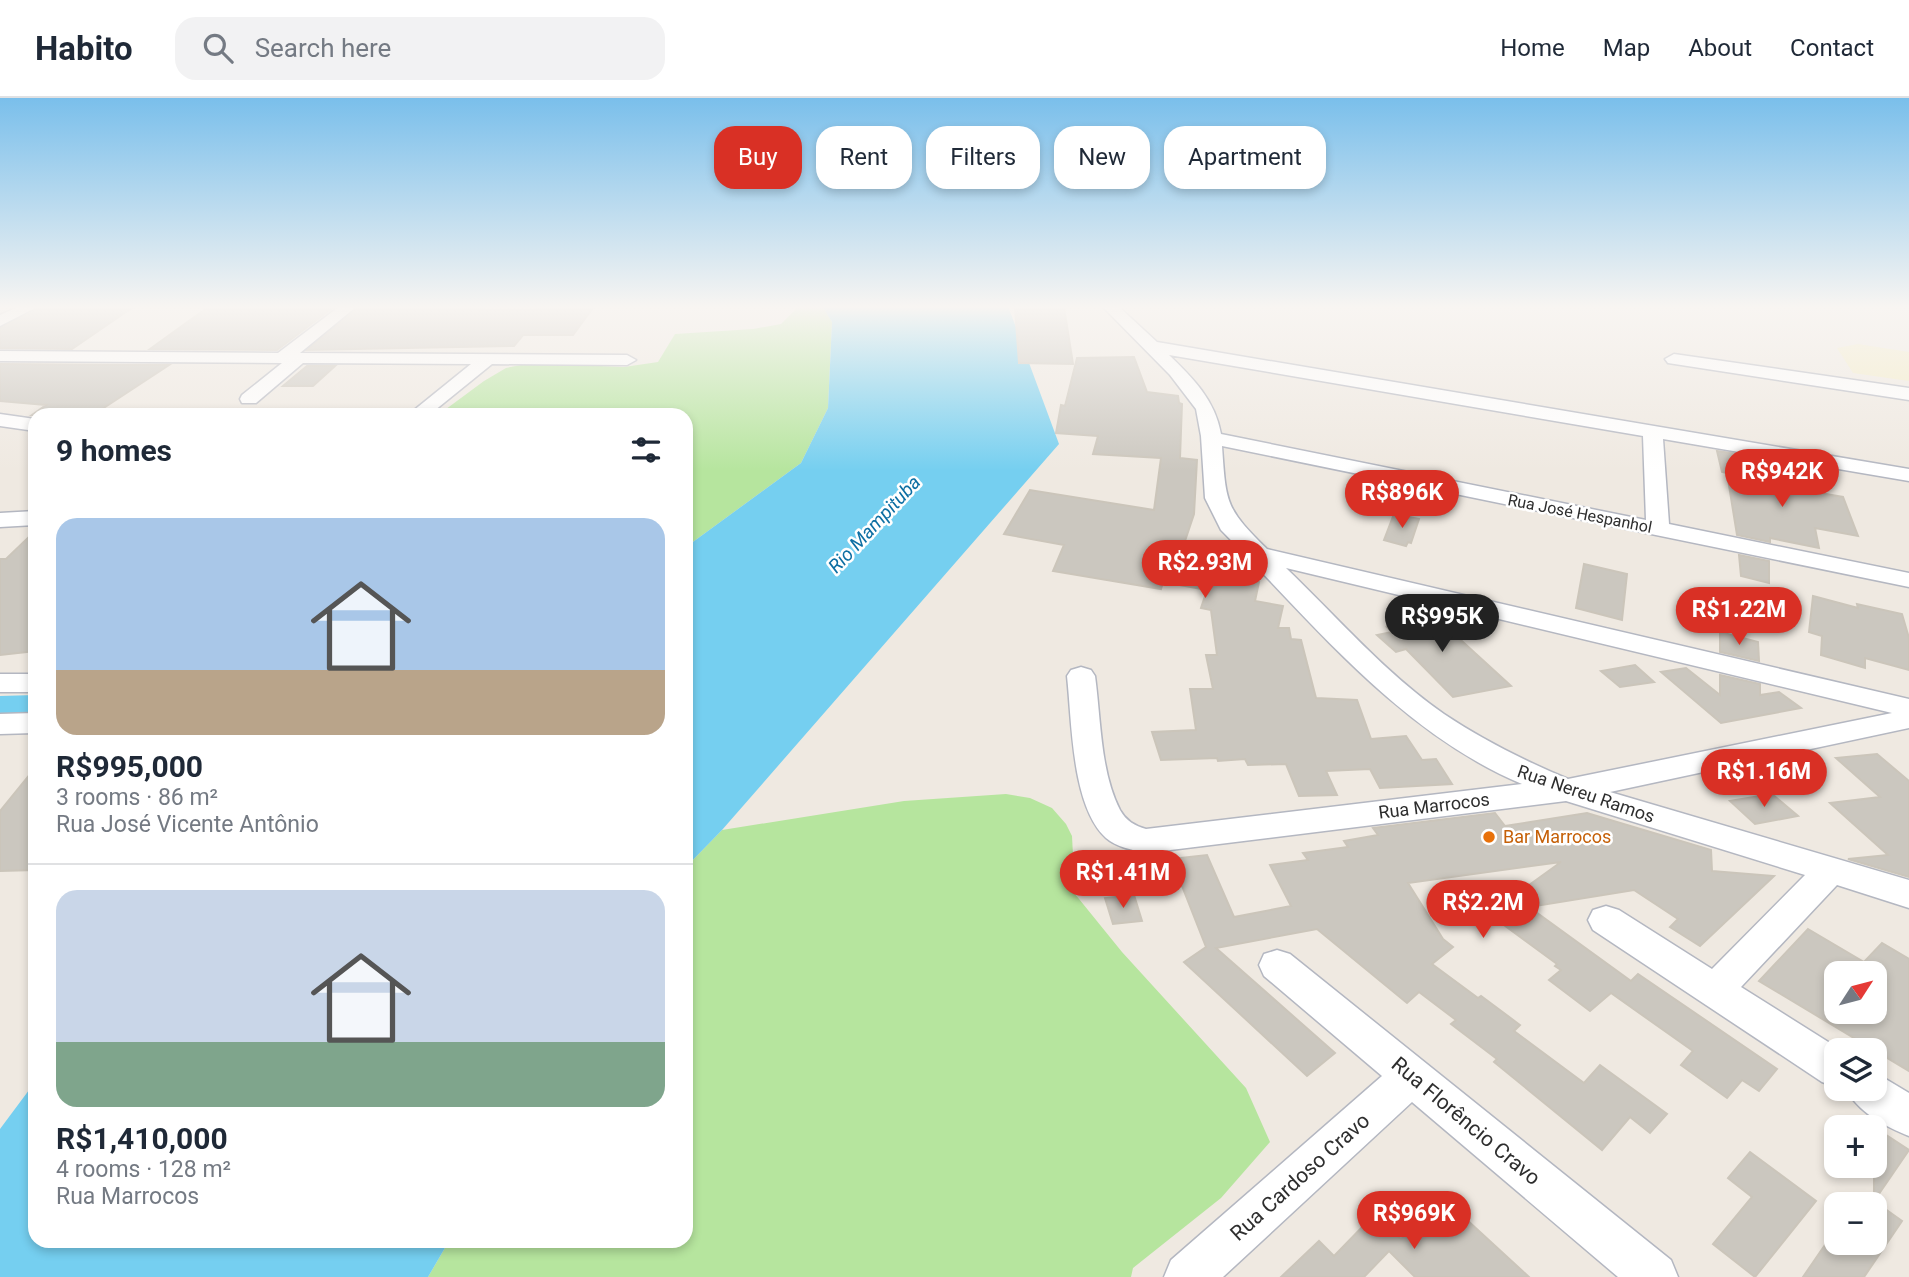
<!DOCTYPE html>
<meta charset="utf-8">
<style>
body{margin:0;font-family:Roboto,sans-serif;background:#f2f2f3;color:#1f2937;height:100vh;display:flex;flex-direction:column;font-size:26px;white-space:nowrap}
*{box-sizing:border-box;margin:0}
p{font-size:23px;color:#747a83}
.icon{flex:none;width:38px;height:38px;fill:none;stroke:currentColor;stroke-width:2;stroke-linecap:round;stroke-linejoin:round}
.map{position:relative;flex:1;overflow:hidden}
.sheet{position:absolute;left:28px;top:310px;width:665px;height:840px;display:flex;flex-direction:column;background:#fff;border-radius:21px;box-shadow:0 4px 10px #0003}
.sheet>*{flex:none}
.hud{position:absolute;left:714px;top:28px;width:665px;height:63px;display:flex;gap:14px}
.needle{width:46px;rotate:54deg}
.fabs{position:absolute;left:1824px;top:863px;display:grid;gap:14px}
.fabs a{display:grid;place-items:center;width:63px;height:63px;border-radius:14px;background:#fff;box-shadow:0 4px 10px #0003;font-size:35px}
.price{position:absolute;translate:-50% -60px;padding:0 16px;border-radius:24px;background:#d93025;color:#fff;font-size:23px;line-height:46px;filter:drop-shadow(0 2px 4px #0008)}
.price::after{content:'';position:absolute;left:50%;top:42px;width:21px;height:16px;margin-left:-10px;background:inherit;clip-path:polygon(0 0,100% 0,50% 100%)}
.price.selected{background:#222;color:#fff}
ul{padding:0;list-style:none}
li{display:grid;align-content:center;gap:14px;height:371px;padding:0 28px}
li+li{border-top:2px solid #e0e1e3}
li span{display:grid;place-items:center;height:217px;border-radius:21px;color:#555}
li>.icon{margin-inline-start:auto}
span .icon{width:126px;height:126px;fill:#fffc;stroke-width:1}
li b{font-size:30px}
h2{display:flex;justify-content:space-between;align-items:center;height:84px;padding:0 28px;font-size:30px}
.pill{padding:0 24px;border-radius:21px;background:#fff;box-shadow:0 4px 10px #0003;font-size:24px;line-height:63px}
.pill.selected{background:#d93025;color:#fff}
header{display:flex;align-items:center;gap:42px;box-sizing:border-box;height:98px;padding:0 35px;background:#fff;border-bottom:2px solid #e0e1e3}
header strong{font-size:33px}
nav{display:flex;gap:38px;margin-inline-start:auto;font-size:24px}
.search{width:490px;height:63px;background:#f2f2f3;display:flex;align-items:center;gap:18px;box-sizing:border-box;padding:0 24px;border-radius:21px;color:#747a83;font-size:26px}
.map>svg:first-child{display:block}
.green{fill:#b6e59e}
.sand{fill:#f3ecc5}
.water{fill:#75cff0}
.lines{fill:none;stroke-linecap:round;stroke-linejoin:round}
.canal{fill:#75cff0;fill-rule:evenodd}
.building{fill:#cbc7bf;stroke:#cbc5ba;stroke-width:2;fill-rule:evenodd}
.minor-casing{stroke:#b4b7c1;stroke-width:3}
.minor{fill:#fff;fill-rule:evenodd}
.food-dot{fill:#e8710a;stroke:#fff;stroke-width:2.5}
.labels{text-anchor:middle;stroke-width:5;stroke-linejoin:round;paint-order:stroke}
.far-street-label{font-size:16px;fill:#2e2e2e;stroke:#fff}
.street-label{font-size:18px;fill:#2e2e2e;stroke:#fff}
.food-label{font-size:18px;fill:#c56008;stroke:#fff;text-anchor:start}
.water-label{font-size:19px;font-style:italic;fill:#0d6fa3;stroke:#fff}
.near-street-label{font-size:21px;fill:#2e2e2e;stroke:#fff}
</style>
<header>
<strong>Habito</strong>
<div class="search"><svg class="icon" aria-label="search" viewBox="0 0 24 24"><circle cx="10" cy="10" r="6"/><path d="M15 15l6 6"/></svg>Search here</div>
<nav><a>Home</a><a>Map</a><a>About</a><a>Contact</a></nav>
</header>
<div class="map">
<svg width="1909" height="1179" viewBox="0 0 1909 1179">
<rect width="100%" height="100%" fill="#efe9e1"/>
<!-- green -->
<g class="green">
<path d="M799 208H822L832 224 828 310 801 365 686 449V317H438L484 283 506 270 531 265 624 269 658 264 675 236 753 231 781 226Z"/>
<path d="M1006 696 1030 700 1052 710 1066 726 1072 738 1075 796 1122 854 1246 990 1270 1044 1221 1100 1133 1170 1131 1179H428L449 1143H686V769L722 732 904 703Z"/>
</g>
<!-- sand -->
<path class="sand" d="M1858 246 1909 254V283L1853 275 1837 250Z"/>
<!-- water -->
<g class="water">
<path d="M822 208H1008L1059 346 722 732 686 769V449L801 365 828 310 832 224Z"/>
<path d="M35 984V1143H449L428 1179H0V1031Z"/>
</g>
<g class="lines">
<!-- canal -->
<path class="canal" d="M35 597V615L0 616V598Z"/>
</g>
<!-- building -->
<g class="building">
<path d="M41 207H136L72 251 0 250V230Z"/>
<path d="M211 207H274L335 208 277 252 150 251Z"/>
<path d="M365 207H487L482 212H537L540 207H595L573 237H523L514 248 307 252 359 209Z"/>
<path d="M1064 209 1073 266 1019 265 1015 210Z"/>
<path d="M1134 259 1147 294 1178 298 1179 305 1182 306 1180 360 1197 362 1194 416 1185 443 1236 451 1235 459 1245 461 1244 467 1251 468 1249 482 1259 484 1255 503 1283 508 1278 530H1289L1291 541 1301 542 1316 600 1357 602 1371 641 1406 638 1422 662 1436 661 1452 686 1380 690 1370 671 1326 673 1337 697 1299 698 1286 666 1248 667 1245 661 1218 663 1217 660 1161 662 1152 634 1196 632 1190 591H1213L1206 557H1217L1211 512 1201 510 1207 492 1163 484 1161 491 1053 473 1064 447 1004 436 1030 392 1154 412 1161 360 1093 356 1098 338 1056 335 1061 307 1065 308 1077 260Z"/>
<path d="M0 266 128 267H169L99 313H91L84 317H32L46 307 0 303Z"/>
<path d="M307 268H335L313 288H283Z"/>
<path d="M1717 353 1737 356 1741 368 1747 369 1751 383 1843 399 1858 438 1815 430 1819 450 1770 440V444L1737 437 1727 375 1722 374Z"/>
<path d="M1394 416 1419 421 1411 445 1408 444 1406 448 1384 442Z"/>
<path d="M35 433V553L0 557V461H6Z"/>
<path d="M1739 457 1769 463V485L1741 478Z"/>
<path d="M1584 466 1627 476 1622 522 1576 510Z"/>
<path d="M1813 498 1858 510 1857 506 1902 516 1909 540V572L1865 560V570L1821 557 1822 538 1809 534Z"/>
<path d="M1432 511 1457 533 1452 534 1511 588 1453 599 1406 551 1396 554 1377 537 1392 534 1387 529 1396 527 1389 521Z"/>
<path d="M1720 534 1758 544 1759 563 1720 554Z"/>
<path d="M1635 567 1654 584 1620 589 1601 573Z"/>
<path d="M1686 570 1720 597V577L1760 586V597L1779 594 1801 610 1721 625 1661 574Z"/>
<path d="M1877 656 1909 683V779L1848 761 1888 757 1830 705 1880 699 1836 660Z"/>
<path d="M35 670V772L0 773V713Z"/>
<path d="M1772 696 1798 718 1755 726 1730 703Z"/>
<path d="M1495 715 1505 728 1587 715 1711 752 1712 773 1774 778 1700 848 1670 829 1678 821 1634 792 1529 809 1631 883 1638 876 1777 971 1759 993 1742 982 1727 1000 1681 967 1693 953 1611 895 1590 913 1549 882 1561 872 1555 868 1557 866 1489 816 1561 764 1408 785 1443 841 1453 849 1432 866 1478 900 1481 898 1520 927 1514 933 1584 985 1600 967 1667 1016 1650 1035 1630 1019 1602 1052 1494 964 1497 961 1451 926 1456 922 1419 894 1407 905 1317 831 1216 850 1335 955 1307 978 1184 864 1206 849 1182 788 1135 793 1125 766 1207 757 1234 819 1291 808 1270 767 1308 762 1303 755 1348 749 1344 743 1378 737 1373 730Z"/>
<path d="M1134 797 1142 823 1113 826 1105 800Z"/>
<path d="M1808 831 1864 864 1882 845 1909 861V973L1759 883ZM1836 875H1874V914H1836Z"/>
<path d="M1874 1029 1909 1052 1874 1103Z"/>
<path d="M1750 1054 1816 1103 1755 1179 1713 1146 1752 1099 1728 1080Z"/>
<path d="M1442 1099 1529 1179H1415L1389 1153 1364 1179H1281L1319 1143 1334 1158 1374 1117 1401 1141Z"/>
<path d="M1874 1103 1902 1123 1864 1179H1803L1827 1144H1874Z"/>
</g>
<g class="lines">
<defs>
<g id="minor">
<path d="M20 208H39L0 228V217Z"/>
<path d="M340 208H357L300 255 627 257 636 262 627 267 492 266 429 317H408L471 266 303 265 256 305H242L240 301 242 297 282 265 0 263V253L278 255Z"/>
<path d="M1102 208H1118L1157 244 1909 371V383L1663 341 1669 426 1909 475V489L1222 348C1226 405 1225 410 1267 451L1909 601V630L1610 694 1909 782V810L1837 787 1741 889 1841 952H1836V989L1822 984 1593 832 1588 822 1593 812 1606 808 1619 812 1712 871 1805 777 1566 703 1146 755C1133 752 1116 749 1106 740 1071 708 1072 622 1067 578L1071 572 1081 569 1091 572 1095 578C1101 621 1100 673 1120 712 1126 723 1135 728 1146 731L1522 686C1400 635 1312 524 1221 432L1205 400 1201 338 1196 311 1170 277ZM1169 257 1643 338 1646 422 1221 336C1215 302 1193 280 1169 257ZM1286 470 1892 615 1568 681C1525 663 1483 642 1444 616 1386 576 1337 519 1286 470Z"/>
<path d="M1674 256 1909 290V302L1668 265 1665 261Z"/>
<path d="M0 316 35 321V333L0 328Z"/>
<path d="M35 413V427L0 429V415Z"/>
<rect x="0" y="576" width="35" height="18"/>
<path d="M35 615V635L0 636V616Z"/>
<path d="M1277 852 1290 856 1671 1162 1678 1179H1618L1412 1004 1223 1179H1164L1171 1162 1382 978 1264 878 1259 867 1264 856Z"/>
<path d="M1874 974 1909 995V1038C1886 1029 1856 1013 1846 990H1874Z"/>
</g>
</defs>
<!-- minor casing -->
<use href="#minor" class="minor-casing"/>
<!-- minor -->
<use href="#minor" class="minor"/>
</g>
<!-- sky -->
<linearGradient id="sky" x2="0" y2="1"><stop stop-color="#7abfeb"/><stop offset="0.56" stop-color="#f8f5f2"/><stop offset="1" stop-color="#f8f5f2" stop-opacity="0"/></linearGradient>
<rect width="1909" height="373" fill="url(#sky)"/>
<!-- markers -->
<circle class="food-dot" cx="1489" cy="739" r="7"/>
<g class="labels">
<!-- far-street labels -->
<g class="far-street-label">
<text transform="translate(1580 415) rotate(11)" y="6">Rua José Hespanhol</text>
</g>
<!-- street labels -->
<g class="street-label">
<text transform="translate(1586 696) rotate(19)" y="6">Rua Nereu Ramos</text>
<text transform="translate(1434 708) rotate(-7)" y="6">Rua Marrocos</text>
</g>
<!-- food labels -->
<g class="food-label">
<text x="1503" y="745">Bar Marrocos</text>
</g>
<!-- water labels -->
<g class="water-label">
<text transform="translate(874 426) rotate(-47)" y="7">Rio Mampituba</text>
</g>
<!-- near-street labels -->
<g class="near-street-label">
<text transform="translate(1466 1023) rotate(40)" y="7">Rua Florêncio Cravo</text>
<text transform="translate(1300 1079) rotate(-42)" y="7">Rua Cardoso Cravo</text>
</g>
</g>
</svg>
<div class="fabs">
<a><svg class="needle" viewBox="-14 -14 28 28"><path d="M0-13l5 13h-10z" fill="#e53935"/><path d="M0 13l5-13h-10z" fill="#747a83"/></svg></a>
<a><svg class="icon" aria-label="layers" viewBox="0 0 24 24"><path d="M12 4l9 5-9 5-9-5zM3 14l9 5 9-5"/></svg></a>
<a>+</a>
<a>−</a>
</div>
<b class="price" style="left:1782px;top:411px">R$942K</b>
<b class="price" style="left:1402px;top:432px">R$896K</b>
<b class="price" style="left:1205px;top:502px">R$2.93M</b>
<b class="price" style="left:1739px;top:549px">R$1.22M</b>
<b class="price selected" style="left:1442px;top:556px">R$995K</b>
<b class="price" style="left:1764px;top:711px">R$1.16M</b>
<b class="price" style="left:1123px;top:812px">R$1.41M</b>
<b class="price" style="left:1483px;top:842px">R$2.2M</b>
<b class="price" style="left:1414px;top:1153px">R$969K</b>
<div class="hud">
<a class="pill selected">Buy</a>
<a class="pill">Rent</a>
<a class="pill">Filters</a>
<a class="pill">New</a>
<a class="pill">Apartment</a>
</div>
<section class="sheet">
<h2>9 homes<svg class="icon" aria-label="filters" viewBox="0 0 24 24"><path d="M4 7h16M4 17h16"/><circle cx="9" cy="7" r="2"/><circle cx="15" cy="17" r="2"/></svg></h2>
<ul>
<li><span style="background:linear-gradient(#a9c7e8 70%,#b9a48a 0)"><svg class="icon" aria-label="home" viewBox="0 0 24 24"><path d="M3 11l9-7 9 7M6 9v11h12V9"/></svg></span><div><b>R$995,000</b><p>3 rooms · 86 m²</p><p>Rua José Vicente Antônio</p></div></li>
<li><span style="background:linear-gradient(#c9d6e8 70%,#7fa58c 0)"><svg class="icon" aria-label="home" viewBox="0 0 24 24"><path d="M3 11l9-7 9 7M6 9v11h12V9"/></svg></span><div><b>R$1,410,000</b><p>4 rooms · 128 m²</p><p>Rua Marrocos</p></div></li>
</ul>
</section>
</div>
